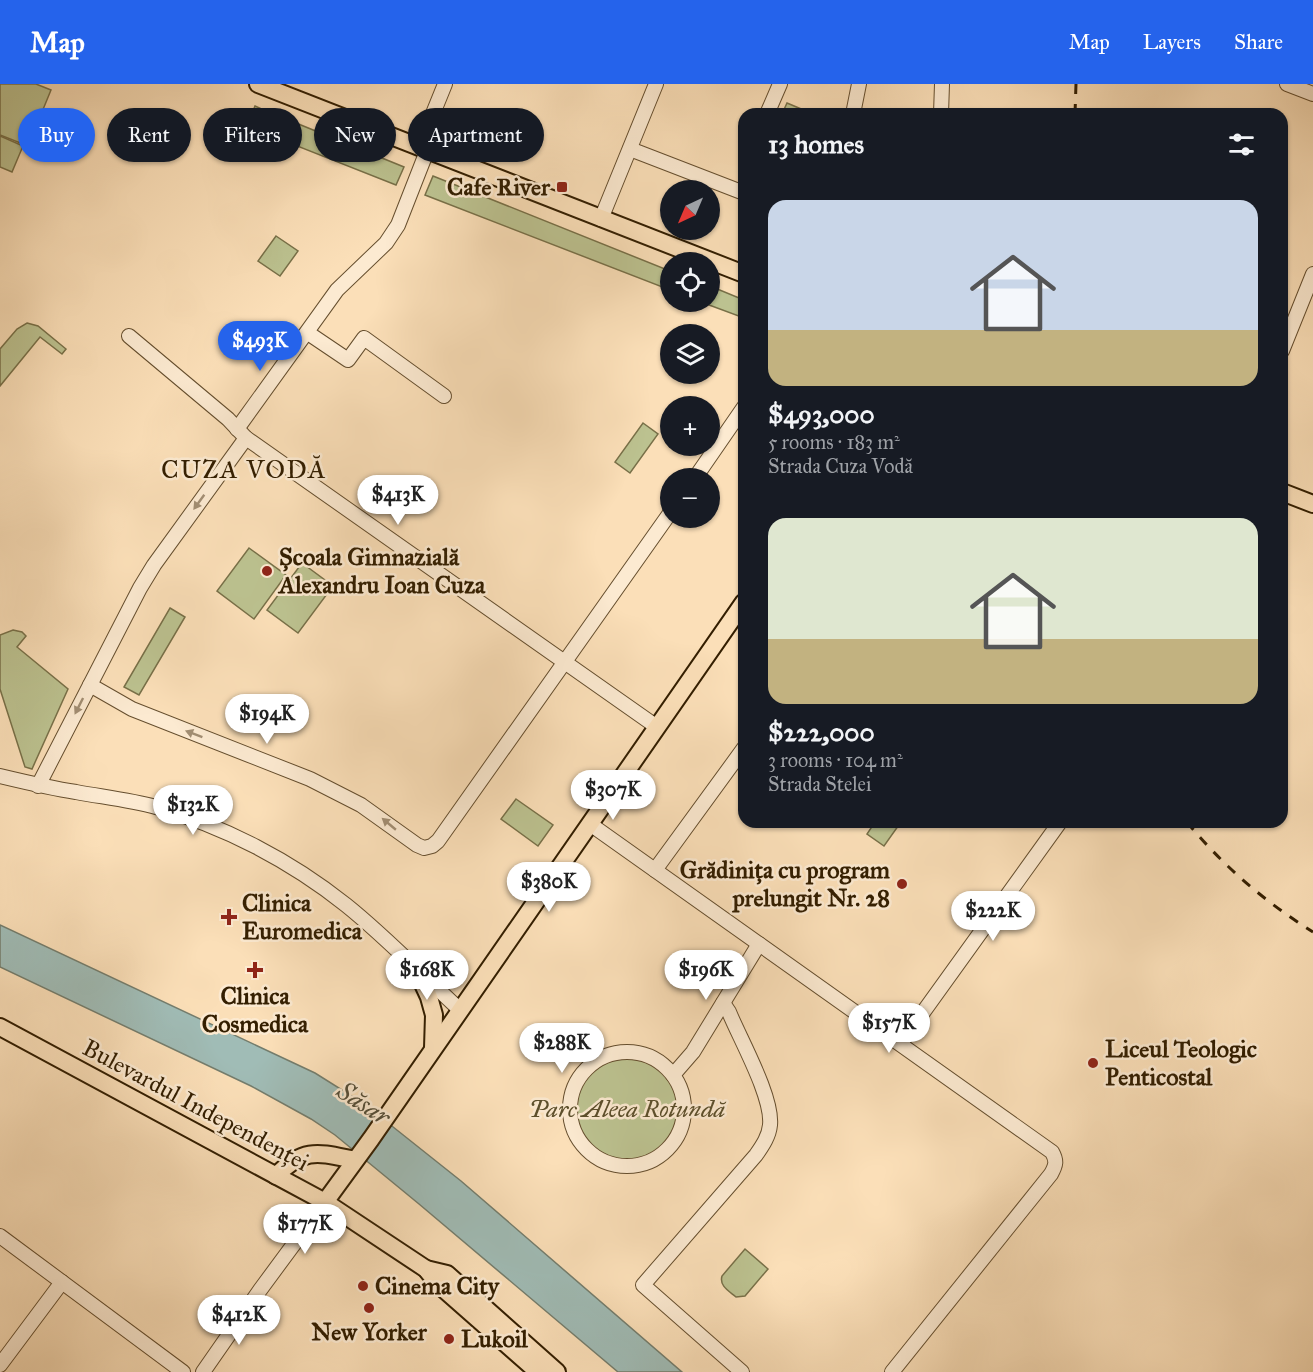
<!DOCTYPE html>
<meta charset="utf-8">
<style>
body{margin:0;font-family:"IM FELL Great Primer",serif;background:#20242c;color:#f1f3f6;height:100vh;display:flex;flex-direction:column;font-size:22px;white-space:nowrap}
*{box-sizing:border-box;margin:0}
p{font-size:20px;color:#9ea1a6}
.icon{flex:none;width:33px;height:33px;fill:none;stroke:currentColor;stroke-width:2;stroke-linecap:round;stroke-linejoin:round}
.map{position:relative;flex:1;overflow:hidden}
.details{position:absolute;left:738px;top:24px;width:550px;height:720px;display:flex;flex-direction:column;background:#171b24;border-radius:18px;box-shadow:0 2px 4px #0004}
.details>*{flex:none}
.banner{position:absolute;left:18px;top:24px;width:570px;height:54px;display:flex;gap:12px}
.needle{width:39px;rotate:224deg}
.tools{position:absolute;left:660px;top:96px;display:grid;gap:12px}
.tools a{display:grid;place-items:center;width:60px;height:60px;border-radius:50%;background:#171b24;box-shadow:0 2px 4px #0004;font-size:30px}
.price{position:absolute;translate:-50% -51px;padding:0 14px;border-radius:21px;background:#fff;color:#222;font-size:20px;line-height:39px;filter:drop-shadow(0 2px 3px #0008)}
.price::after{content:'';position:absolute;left:50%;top:36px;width:18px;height:14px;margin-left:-9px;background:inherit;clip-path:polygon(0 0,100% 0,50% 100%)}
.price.selected{background:#2563eb;color:#fff}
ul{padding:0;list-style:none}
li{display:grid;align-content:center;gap:12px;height:318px;padding:0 30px}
li span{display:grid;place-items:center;height:186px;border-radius:18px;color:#555}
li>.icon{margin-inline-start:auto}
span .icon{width:108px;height:108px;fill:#fffc;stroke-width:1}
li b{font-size:26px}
h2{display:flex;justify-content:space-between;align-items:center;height:72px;padding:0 30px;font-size:26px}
.chip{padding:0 21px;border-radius:27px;background:#171b24;box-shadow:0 2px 4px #0004;font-size:21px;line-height:54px}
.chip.selected{background:#2563eb;color:#fff}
header{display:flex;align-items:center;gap:36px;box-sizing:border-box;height:84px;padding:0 30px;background:#2563eb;color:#fff}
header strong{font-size:28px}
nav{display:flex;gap:33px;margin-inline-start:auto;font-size:21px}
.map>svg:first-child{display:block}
.green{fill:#bcc290;stroke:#787048;stroke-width:1.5}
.water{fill:#a0bcb6;stroke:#747d6d;stroke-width:1.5}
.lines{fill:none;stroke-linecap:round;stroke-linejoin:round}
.minor-casing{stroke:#654e2e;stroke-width:16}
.major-casing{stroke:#331e00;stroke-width:20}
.minor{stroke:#fcead1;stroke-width:14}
.major{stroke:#fbdfb8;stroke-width:16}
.rail{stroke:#331e00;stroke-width:3;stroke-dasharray:10 10;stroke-linecap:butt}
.oneway{fill:#a28e73}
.poi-dot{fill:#8f2418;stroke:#fcead1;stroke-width:2}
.labels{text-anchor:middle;stroke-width:5;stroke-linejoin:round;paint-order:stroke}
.poi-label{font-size:24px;font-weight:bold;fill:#331e00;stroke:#fcead1;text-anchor:start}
.street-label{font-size:24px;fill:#331e00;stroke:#fcead1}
.park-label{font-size:24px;font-style:italic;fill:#5c4f2b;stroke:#fcead1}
.neighbourhood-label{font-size:26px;letter-spacing:1.5px;fill:#331e00;stroke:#fcead1}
.water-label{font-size:26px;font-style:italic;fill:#544d37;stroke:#fcead1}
</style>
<header>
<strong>Map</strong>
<nav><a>Map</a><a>Layers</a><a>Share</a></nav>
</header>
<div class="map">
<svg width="1313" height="1288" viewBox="0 0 1313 1288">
<rect width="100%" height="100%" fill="#fbdfb8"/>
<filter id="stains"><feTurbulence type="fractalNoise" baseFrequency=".00333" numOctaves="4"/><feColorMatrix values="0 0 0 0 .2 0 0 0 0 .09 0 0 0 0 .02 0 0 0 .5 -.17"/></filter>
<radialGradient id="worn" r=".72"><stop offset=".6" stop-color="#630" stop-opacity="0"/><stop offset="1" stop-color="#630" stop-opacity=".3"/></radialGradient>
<!-- green -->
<g class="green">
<path d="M0 0H36L51 6 28 62 0 51Z"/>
<path d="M787 19 806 27 805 30H782Z"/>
<path d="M255 22 264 26 280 52V56L247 42Z"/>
<path d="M269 28 404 83 396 101 292 60Z"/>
<path d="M0 52 23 62 12 88 0 83Z"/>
<path d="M433 92 670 187V206L425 111Z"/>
<path d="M276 152 298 167 280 192 258 177Z"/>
<path d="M710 202 744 216V234L701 218H710Z"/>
<path d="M27 239 38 242 66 265 62 270 40 253 0 302V265L17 245Z"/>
<path d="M643 339 658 350 630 389 615 378Z"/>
<path d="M249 464 286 491 254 535 217 507Z"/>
<path d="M302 479 333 502 298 549 267 526Z"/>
<path d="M170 524 185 533 139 611 124 603Z"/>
<path d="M13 546 22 548 26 552 17 563 68 605 32 685 25 683 0 605V551Z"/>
<path d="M516 715 553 741 538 762 501 735Z"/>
<path d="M875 738H901L884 762 867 750Z"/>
<circle cx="627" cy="1025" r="54"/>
<path d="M745 1165 768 1185 745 1212 736 1213C729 1207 719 1202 722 1192Z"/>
</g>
<!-- water -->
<path class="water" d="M0 841 315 989 363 1019 461 1097 682 1288H618L419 1120 335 1051 311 1035 251 1002 0 883Z"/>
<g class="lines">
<defs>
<g id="minor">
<path d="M1287 0 1313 10"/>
<path d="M767 30 780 0"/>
<path d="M853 30 859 0"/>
<path d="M941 30 942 0"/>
<path d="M419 64 445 0"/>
<path d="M630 65 744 109"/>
<path d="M601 135 656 0"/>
<path d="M308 249 348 276 364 254 444 312"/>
<path d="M129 252 228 335 246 354 657 643"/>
<path d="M1282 267 1313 190"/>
<path d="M237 345 337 206 386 159 398 141 427 67"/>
<path d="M695 394 744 323"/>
<path d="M90 601 132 625 310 695 361 721 417 761 424 764 432 762 438 757 670 429"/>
<path d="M0 692C25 698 50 704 76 708 103 713 130 716 156 723 224 742 291 777 346 821 386 853 422 891 460 926"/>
<path d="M38 702 140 504 154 481 246 354"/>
<path d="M590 740 1052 1068C1057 1077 1056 1081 1051 1090L892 1288"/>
<path d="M655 786 744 664"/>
<path d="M723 919 729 928C740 955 773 1013 770 1041 769 1052 763 1061 756 1071L643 1201 742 1288"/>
<path d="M901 959 1060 738"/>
<circle cx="627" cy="1025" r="57"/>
<path d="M673 991 693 968 759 860"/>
<path d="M0 1152 183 1288"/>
<path d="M0 1281 62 1198"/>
<path d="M203 1288 260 1206 325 1118"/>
</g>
<g id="major">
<path d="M258 0 744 190"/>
<path d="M1282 408 1313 420"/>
<path d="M416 885 429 913 434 931 433 964"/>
<path d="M0 943 325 1118 426 1185 438 1200 538 1288"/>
<path d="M276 1092C304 1062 320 1069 355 1076"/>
<path d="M325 1118 371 1055 744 518"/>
<path d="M426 1185 447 1190 557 1288"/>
</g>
</defs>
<!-- minor casing -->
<use href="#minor" class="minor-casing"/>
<!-- major casing -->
<use href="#major" class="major-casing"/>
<!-- minor -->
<use href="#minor" class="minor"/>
<!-- major -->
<use href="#major" class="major"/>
<!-- rail -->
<g class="rail">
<path d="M1075 30 1076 0"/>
<path d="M1187 738C1222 781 1265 818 1313 848"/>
</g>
</g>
<!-- one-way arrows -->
<defs><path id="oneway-solid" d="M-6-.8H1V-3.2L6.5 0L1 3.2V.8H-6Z" transform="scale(1.5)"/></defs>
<g class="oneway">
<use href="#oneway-solid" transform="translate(199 418) rotate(126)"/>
<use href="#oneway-solid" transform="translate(79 622) rotate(117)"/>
<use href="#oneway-solid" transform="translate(194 650) rotate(-159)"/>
<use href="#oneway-solid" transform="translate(389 740) rotate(-140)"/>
</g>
<!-- markers -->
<g class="poi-dot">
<rect x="556" y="97" width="12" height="12" rx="3"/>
<circle cx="267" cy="487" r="6"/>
<circle cx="902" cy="800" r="6"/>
<path d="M226 824h6v6h6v6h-6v6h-6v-6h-6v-6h6z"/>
<path d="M252 877h6v6h6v6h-6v6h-6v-6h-6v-6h6z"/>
<circle cx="1093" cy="979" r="6"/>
<circle cx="363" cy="1202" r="6"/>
<circle cx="369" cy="1224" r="6"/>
<circle cx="449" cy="1255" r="6"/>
</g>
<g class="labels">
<!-- poi labels -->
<g class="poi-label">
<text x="550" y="111" text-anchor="end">Cafe River</text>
<text x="279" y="481">Școala Gimnazială<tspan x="279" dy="28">Alexandru Ioan Cuza</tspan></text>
<text x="890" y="794" text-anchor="end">Grădinița cu program<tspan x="890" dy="28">prelungit Nr. 28</tspan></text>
<text x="242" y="827">Clinica<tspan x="242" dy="28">Euromedica</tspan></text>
<text x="255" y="920" text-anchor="middle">Clinica<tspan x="255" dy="28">Cosmedica</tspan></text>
<text x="1105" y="973">Liceul Teologic<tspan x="1105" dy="28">Penticostal</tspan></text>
<text x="375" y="1210">Cinema City</text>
<text x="369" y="1256" text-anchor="middle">New Yorker</text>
<text x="461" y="1263">Lukoil</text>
</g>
<!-- street labels -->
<g class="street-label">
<text transform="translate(196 1021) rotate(28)" y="8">Bulevardul Independenței</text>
</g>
<!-- park labels -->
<g class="park-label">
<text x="627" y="1033">Parc Aleea Rotundă</text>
</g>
<!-- neighbourhood labels -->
<g class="neighbourhood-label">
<text x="244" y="394">CUZA VODĂ</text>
</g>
<!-- water labels -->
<g class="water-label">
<text transform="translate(364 1019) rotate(33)" y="9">Săsar</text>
</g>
</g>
<rect width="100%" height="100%" filter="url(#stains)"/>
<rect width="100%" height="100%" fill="url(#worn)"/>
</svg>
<div class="tools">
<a><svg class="needle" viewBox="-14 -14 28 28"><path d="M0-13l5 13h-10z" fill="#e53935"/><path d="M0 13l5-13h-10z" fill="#9ea1a6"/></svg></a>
<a><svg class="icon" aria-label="locate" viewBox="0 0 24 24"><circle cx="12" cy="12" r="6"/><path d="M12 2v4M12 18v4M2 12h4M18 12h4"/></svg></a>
<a><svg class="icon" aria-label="layers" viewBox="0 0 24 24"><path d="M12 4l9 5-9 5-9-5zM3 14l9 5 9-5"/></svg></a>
<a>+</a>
<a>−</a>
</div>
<b class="price selected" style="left:260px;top:288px">$493K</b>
<b class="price" style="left:398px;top:442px">$413K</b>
<b class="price" style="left:267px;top:661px">$194K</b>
<b class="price" style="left:613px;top:737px">$307K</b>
<b class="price" style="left:193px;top:752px">$132K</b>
<b class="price" style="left:549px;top:829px">$380K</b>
<b class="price" style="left:993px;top:858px">$222K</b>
<b class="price" style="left:427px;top:917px">$168K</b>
<b class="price" style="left:706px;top:917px">$196K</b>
<b class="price" style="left:889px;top:970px">$157K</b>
<b class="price" style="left:562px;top:990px">$288K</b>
<b class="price" style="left:305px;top:1171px">$177K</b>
<b class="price" style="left:239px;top:1262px">$412K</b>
<div class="banner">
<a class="chip selected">Buy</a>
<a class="chip">Rent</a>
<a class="chip">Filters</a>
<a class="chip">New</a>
<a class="chip">Apartment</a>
</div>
<section class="details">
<h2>13 homes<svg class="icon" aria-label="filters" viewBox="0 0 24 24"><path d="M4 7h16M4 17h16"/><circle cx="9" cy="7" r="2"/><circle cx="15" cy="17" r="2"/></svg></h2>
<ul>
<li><span style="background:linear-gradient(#c9d6e8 70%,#c2b280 0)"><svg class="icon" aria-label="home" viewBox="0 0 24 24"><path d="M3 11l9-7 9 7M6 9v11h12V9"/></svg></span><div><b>$493,000</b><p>5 rooms · 183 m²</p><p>Strada Cuza Vodă</p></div></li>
<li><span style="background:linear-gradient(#dfe7d0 65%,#c2b280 0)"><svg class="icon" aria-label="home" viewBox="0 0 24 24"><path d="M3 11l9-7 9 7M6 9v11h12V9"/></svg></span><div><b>$222,000</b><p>3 rooms · 104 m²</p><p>Strada Stelei</p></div></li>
</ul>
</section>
</div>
